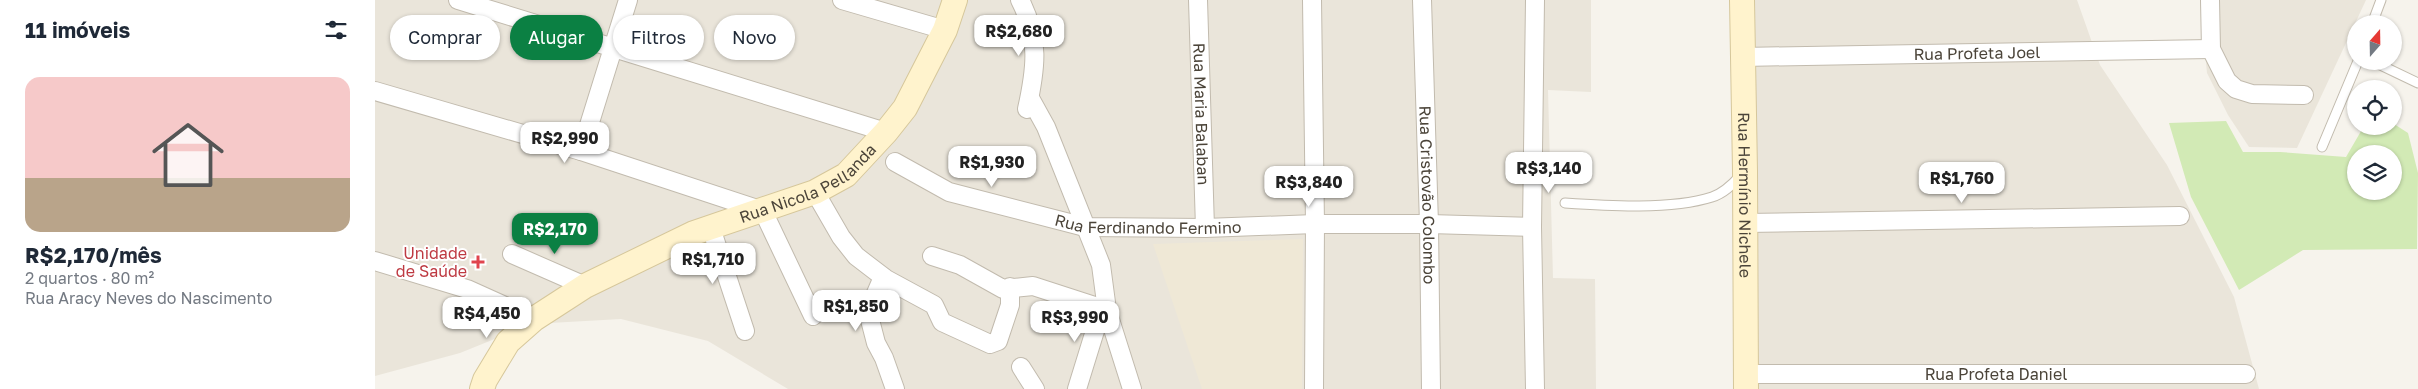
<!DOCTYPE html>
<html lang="pt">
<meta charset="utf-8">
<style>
body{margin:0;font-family:"Golos Text",sans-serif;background:#f2f2f3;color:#1f2937;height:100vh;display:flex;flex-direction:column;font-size:19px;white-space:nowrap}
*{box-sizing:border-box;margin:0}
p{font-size:16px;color:#747a83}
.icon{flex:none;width:28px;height:28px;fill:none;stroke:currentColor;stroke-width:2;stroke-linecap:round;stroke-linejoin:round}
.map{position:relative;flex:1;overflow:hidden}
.sheet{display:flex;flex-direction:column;background:#fff;width:375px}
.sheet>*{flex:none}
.hud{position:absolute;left:15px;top:15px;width:475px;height:45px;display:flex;gap:10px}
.needle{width:32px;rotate:20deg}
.tools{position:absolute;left:1972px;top:15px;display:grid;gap:10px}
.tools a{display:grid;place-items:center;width:55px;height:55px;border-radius:50%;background:#fff;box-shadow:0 1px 4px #0004;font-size:25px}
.price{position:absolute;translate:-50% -42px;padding:0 11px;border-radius:10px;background:#fff;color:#222;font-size:16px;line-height:32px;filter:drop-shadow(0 1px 2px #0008)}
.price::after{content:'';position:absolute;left:50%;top:30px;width:15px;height:11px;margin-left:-8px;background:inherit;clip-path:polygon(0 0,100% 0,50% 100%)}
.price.on{background:#0b8043;color:#fff}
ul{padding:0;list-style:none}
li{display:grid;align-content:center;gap:10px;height:265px;padding:0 25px}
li+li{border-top:1px solid #e0e1e3}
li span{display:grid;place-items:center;height:155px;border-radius:15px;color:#555}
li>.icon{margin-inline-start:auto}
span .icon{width:90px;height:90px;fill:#fffc;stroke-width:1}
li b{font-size:21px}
h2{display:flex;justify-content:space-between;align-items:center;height:60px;padding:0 25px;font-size:21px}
.chip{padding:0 18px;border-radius:22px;background:#fff;box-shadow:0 1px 4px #0004;font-size:18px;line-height:45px}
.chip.on{background:#0b8043;color:#fff}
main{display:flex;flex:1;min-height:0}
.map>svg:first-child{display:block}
.residential{fill:#eae5da}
.education{fill:#efe8d6}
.green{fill:#d2eab5;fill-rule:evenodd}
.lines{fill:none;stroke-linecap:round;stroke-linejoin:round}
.lane-casing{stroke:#c2bbae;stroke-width:11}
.street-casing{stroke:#c2bbae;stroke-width:20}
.secondary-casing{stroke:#d6c79b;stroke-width:26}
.lane{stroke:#fff;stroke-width:9}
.street{stroke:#fff;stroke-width:18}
.secondary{stroke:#fff3cd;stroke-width:24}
.health-dot{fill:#e0444e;stroke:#fff;stroke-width:2}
.labels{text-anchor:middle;stroke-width:4;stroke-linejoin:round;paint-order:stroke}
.street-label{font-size:16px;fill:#4b4439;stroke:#fff}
.health-label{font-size:16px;fill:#be3a42;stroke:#fff;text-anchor:end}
</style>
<main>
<section class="sheet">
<h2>11 imóveis<svg class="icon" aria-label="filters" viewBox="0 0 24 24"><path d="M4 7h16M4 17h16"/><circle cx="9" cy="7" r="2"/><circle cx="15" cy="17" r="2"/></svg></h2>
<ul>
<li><span style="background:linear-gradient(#f6c9c9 65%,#b9a48a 0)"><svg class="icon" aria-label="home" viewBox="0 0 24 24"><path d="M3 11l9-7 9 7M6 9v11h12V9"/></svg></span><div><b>R$2,170/mês</b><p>2 quartos · 80 m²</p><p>Rua Aracy Neves do Nascimento</p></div></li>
</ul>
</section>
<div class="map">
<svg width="2043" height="389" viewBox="0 0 2043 389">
<rect width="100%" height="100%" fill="#f6f3ec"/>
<!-- residential -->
<g class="residential">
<path d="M0 0H1216V92L1173 90 1178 278 1220 279 1221 389H413L333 341 246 319 157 324 85 353 0 376Z"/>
<path d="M1372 0H1702L1725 65 1792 165 1859 297 1884 389H1378Z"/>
<path d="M1825 0H1991L1922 148 1874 147 1853 115 1832 73Z"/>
</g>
<!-- education -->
<path class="education" d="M928 239 927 389H827L778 244Z"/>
<!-- green -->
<path class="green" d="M1851 121 1868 152H1905L1971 157 1989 126H2019V124L2033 133 2043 173 2042 249 1928 250 1864 290 1816 197 1794 123ZM1981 154H2019V191H1981Z"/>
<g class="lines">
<defs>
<g id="lane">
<path d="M1997 24 2006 0"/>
<path d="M1997 61 2043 83"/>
<path d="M1947 147 1983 61"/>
<path d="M1190 203C1233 206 1296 210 1337 197 1349 193 1357 185 1365 176"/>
</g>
<g id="street">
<path d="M83 0 511 132"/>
<path d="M467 0 570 30"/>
<path d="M645 0C665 39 661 68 652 109"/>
<path id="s1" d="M823 0 830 228"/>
<path d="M937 0 940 224 939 389"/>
<path id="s2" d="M1047 0 1054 224 1056 389"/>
<path d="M1160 0 1157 227 1160 389"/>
<path d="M1835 0 1836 49 1852 81 1861 89 1877 94 1929 95"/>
<path id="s3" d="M1367 57 1836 49"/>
<path d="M0 91 206 151 388 211 438 316"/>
<path d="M655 98 671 127 726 265 732 310 757 389"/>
<path d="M206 151 253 0"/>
<path id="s4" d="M520 162 574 192 710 227 830 228 940 224H1054L1157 227"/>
<path d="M440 192 466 237 481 256 511 279 559 305 567 322 615 344 623 341 635 305V287"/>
<path d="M1371 223 1805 216"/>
<path d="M336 228 370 331"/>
<path d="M137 254 210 286"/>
<path d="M557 256 585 265 628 289 658 286 732 310"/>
<path d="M0 261 92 289 159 319"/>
<path d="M508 277 495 307 494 316 501 343 509 358 520 389"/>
<path d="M646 367 660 389"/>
<path id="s5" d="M1371 374H1871"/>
<path d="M702 389 727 308"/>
</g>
<g id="secondary">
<path id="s6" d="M1367 0 1370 171 1371 389"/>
<path id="s7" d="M107 389 110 380 133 342 159 319 210 286 319 233 440 192 471 175 511 132 530 108 570 30 580 0"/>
</g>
</defs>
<!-- lane casing -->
<use href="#lane" class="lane-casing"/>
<!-- street casing -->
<use href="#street" class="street-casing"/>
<!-- secondary casing -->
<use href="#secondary" class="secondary-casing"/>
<!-- lane -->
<use href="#lane" class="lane"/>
<!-- street -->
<use href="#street" class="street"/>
<!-- secondary -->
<use href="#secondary" class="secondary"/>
</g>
<!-- markers -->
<path class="health-dot" d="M100.5 254.5h5v5h5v5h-5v5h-5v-5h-5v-5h5z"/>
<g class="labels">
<!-- street labels -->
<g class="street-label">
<text dy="6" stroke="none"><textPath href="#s3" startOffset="235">Rua Profeta Joel</textPath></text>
<text dy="6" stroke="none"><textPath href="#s1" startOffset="114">Rua Maria Balaban</textPath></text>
<text dy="6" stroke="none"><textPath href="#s7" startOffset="396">Rua Nicola Pellanda</textPath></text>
<text dy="6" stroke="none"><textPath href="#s2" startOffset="195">Rua Cristovão Colombo</textPath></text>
<text dy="6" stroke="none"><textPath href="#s6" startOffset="195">Rua Hermínio Nichele</textPath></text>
<text dy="6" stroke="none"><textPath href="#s4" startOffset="265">Rua Ferdinando Fermino</textPath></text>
<text dy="6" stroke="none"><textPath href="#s5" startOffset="250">Rua Profeta Daniel</textPath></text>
</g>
<!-- health labels -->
<g class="health-label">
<text x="92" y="259">Unidade<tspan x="92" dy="18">de Saúde</tspan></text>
</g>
</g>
</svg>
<div class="tools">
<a><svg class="needle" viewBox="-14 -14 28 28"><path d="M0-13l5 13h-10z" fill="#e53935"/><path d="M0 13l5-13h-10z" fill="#747a83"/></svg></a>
<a><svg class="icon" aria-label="locate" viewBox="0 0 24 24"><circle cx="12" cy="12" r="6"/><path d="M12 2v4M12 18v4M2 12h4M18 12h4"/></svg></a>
<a><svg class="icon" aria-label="layers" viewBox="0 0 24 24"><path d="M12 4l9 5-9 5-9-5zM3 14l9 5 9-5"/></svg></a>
</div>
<b class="price" style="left:644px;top:57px">R$2,680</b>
<b class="price" style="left:190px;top:164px">R$2,990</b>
<b class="price" style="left:617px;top:188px">R$1,930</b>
<b class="price" style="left:1174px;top:194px">R$3,140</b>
<b class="price" style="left:1587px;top:204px">R$1,760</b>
<b class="price" style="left:934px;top:208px">R$3,840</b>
<b class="price on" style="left:180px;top:255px">R$2,170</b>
<b class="price" style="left:338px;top:285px">R$1,710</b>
<b class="price" style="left:481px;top:332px">R$1,850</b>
<b class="price" style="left:112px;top:339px">R$4,450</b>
<b class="price" style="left:700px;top:343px">R$3,990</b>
<div class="hud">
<a class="chip">Comprar</a>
<a class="chip on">Alugar</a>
<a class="chip">Filtros</a>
<a class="chip">Novo</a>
</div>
</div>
</main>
